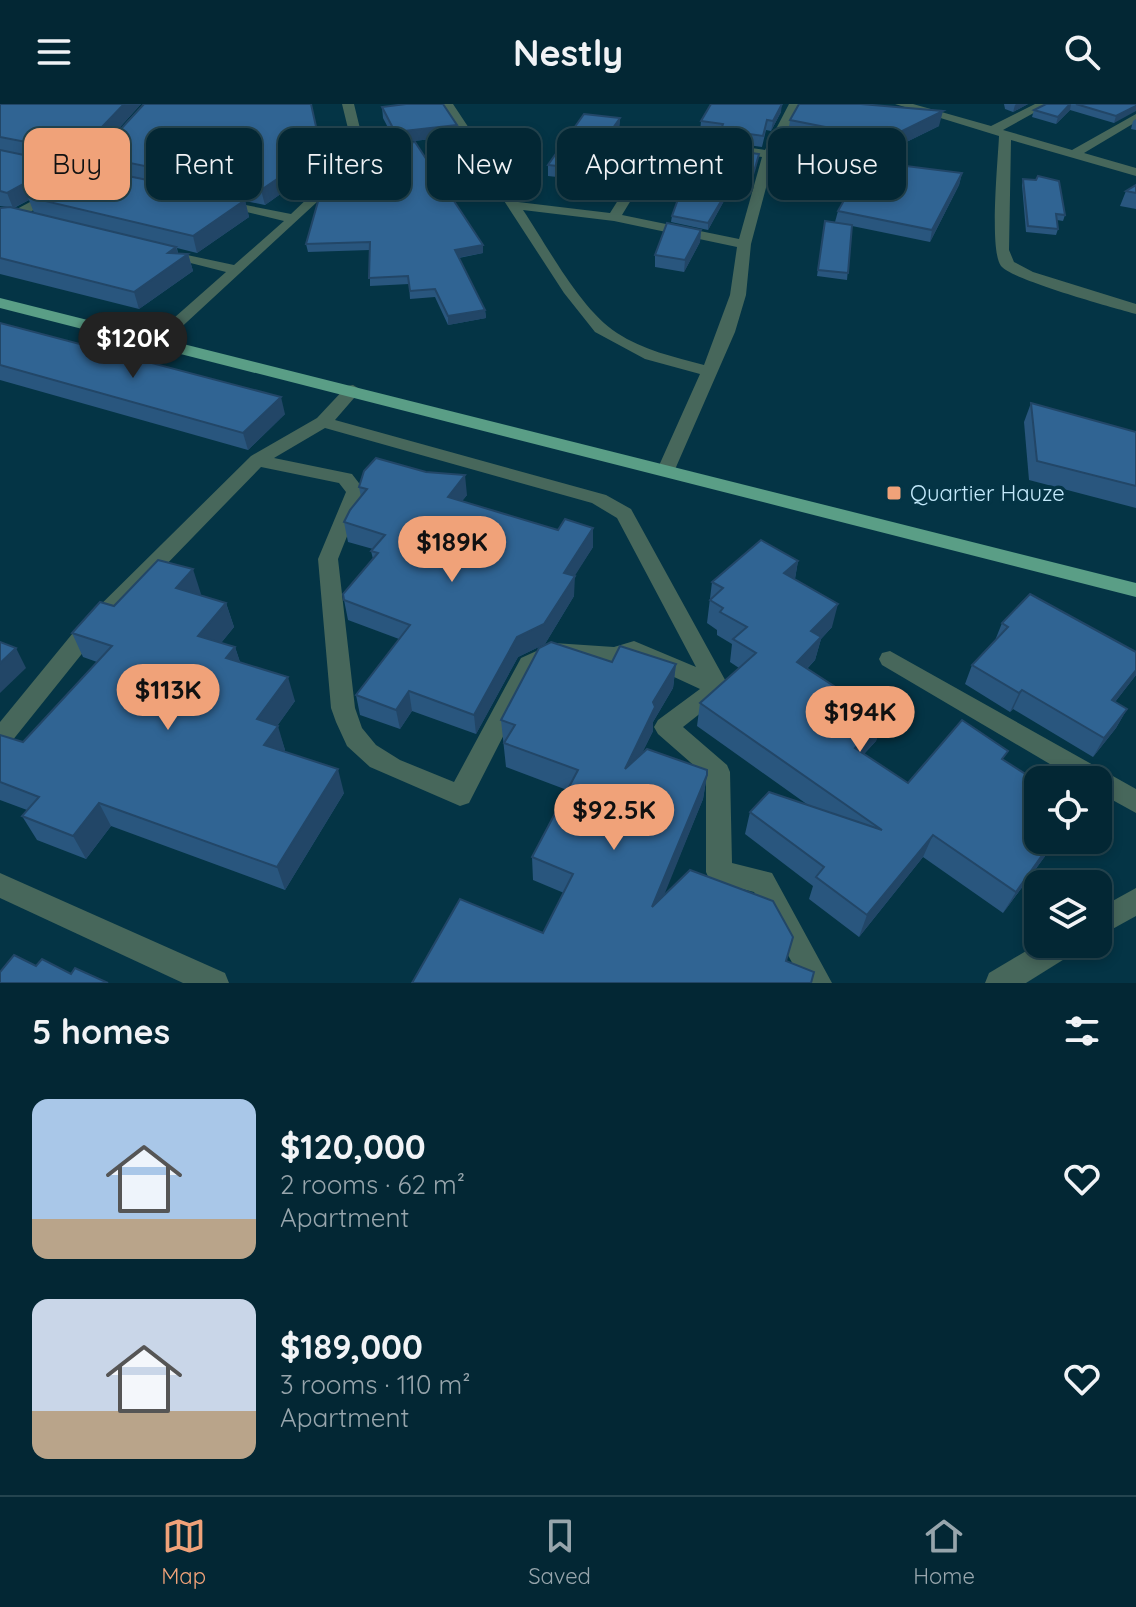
<!DOCTYPE html>
<meta charset="utf-8">
<style>
body{margin:0;font-family:Quicksand,sans-serif;background:#0d2f3c;color:#f1f3f6;height:100vh;display:flex;flex-direction:column;font-size:30px;white-space:nowrap}
*{box-sizing:border-box;margin:0}
p{font-size:26px;color:#97a5ac}
.icon{flex:none;width:44px;height:44px;fill:none;stroke:currentColor;stroke-width:2;stroke-linecap:round;stroke-linejoin:round}
.map{position:relative;height:879px;overflow:hidden}
.sheet{display:flex;flex-direction:column;background:#032734;flex:1}
.sheet>*{flex:none}
.banner{position:absolute;left:24px;top:24px;width:1088px;height:72px;display:flex;gap:16px}
.buttons{position:absolute;left:1024px;top:662px;display:grid;gap:16px}
.buttons a{display:grid;place-items:center;width:88px;height:88px;border-radius:16px;background:#032734;box-shadow:0 4px 12px #0003,0 0 0 2px #24444f;font-size:40px}
.price{position:absolute;translate:-50% -68px;padding:0 18px;border-radius:28px;background:#f0a279;color:#111;font-size:26px;line-height:52px;filter:drop-shadow(0 2px 4px #0008)}
.price::after{content:'';position:absolute;left:50%;top:48px;width:24px;height:18px;margin-left:-12px;background:inherit;clip-path:polygon(0 0,100% 0,50% 100%)}
.price.selected{background:#222;color:#fff}
ul{padding:0;list-style:none}
li{display:flex;align-items:center;gap:24px;height:200px;padding:0 32px}
li span{display:grid;place-items:center;flex:none;width:224px;height:160px;border-radius:16px;color:#555}
li>.icon{margin-inline-start:auto}
span .icon{width:96px;height:96px;fill:#fffc;stroke-width:1}
li b{font-size:34px}
h2{display:flex;justify-content:space-between;align-items:center;height:96px;padding:0 32px;font-size:34px}
.pill{padding:0 28px;border-radius:16px;background:#032734;box-shadow:0 4px 12px #0003,0 0 0 2px #24444f;font-size:28px;line-height:72px}
.pill.selected{background:#f0a279;color:#111}
header{display:flex;justify-content:space-between;align-items:center;height:104px;padding:0 32px;background:#032734;font-size:36px;font-weight:700}
.tabs{display:flex;justify-content:space-around;align-items:center;height:112px;border-top:2px solid #24444f;background:#032734;font-size:22px;color:#97a5ac}
.tabs a{display:grid;justify-items:center;gap:4px}
.tabs .selected{color:#f0a279}
.map>svg:first-child{display:block}
.lines{fill:none;stroke-linecap:round;stroke-linejoin:round}
.minor{fill:#47675b;fill-rule:evenodd}
.major{fill:#5a9e86;fill-rule:evenodd}
.wall{fill:#29567e;fill-rule:evenodd}
.shaded-wall{fill:#224667}
.building{fill:#306493;stroke:#224667;stroke-width:2}
.poi-dot{fill:#f0a279;stroke:#043445;stroke-width:3}
.labels{text-anchor:middle;stroke-width:7;stroke-linejoin:round;paint-order:stroke}
.poi-label{font-size:22px;fill:#c3e9fb;stroke:#043445;text-anchor:start}
</style>
<header><svg class="icon" aria-label="menu" viewBox="0 0 24 24"><path d="M4 6h16M4 12h16M4 18h16"/></svg>Nestly<svg class="icon" aria-label="search" viewBox="0 0 24 24"><circle cx="10" cy="10" r="6"/><path d="M15 15l6 6"/></svg></header>
<div class="map">
<svg width="1136" height="879" viewBox="0 0 1136 879">
<rect width="100%" height="100%" fill="#043445"/>
<g class="lines">
<!-- minor -->
<g class="minor">
<path d="M145 0H157L94 70 102 72V78L88 77 0 124V114L75 74 0 57V49L83 68Z"/>
<path d="M342 0H354L365 45 356 62 161 242H149V236L226 168 159 151V145L234 161 284 117 213 100 220 96 291 110 347 57 353 45Z"/>
<path d="M441 0H453L518 98 610 109 654 39 680 34 765 46 789 0H801L775 50 751 140 746 191 735 228 673 370H659L657 366 700 270 645 255 595 228 564 189ZM680 42 762 53 739 135 622 111 662 45ZM523 106 614 117 737 143 730 191 704 261C674 253 643 246 617 229 580 205 548 143 523 106Z"/>
<path d="M895 0H913L991 22 1035 0H1050L1003 26 1072 46 1136 10V18L1084 49 1136 64V72L1011 36 1009 146 1014 158 1033 168 1136 200V210C1114 204 1012 176 1001 162 989 146 998 57 999 32Z"/>
<path d="M353 281 361 286 335 316 606 391 631 405 729 583 726 589 683 623 727 661 730 668 732 759 772 769 832 879H803L754 788 710 777 706 768V672L658 630 654 623 658 616 700 585 633 554 615 560 557 556 537 566 469 699 460 702 370 663 347 642 336 618 331 604 318 455 346 388 339 379 261 363 93 536 8 642 0 645V618L77 524 251 352 317 314 347 282ZM325 324 592 399 617 414 696 563 634 537 614 543 554 539 521 554 454 678 400 656 376 641 362 624 355 604 338 455 365 387 352 370 274 354Z"/>
<path d="M890 547 1136 685V709L1098 688V676H1077L882 561 879 555 882 549Z"/>
<path d="M0 769 225 869 229 879H183L0 794Z"/>
<path d="M1136 784V812L1098 833V805Z"/>
<path d="M1038 840H1078L1074 849 1026 879H985L989 869Z"/>
</g>
<!-- major -->
<path class="major" d="M0 194 1136 479V493L0 204Z"/>
</g>
<!-- wall -->
<g class="wall">
<path d="M0 0H141L83 64 63 60 67 72 100 66 96 52 321 45 323 60 265 101 245 97 249 113 197 149 177 144 178 149 188 150 193 167 139 205 0 170V104L8 103 0 102ZM29 96 34 109 14 104Z"/>
<path d="M1004 0H1028L1013 8 1005 5Z"/>
<path d="M1046 0H1136L1114 19 1070 6 1056 20 1032 13 1034 6Z"/>
<path d="M382 3 457 21 458 32 396 39 383 14Z"/>
<path d="M781 8 771 27 766 26 762 43 720 37 721 30 700 28 701 17Z"/>
<path d="M620 14 619 25 584 76 548 72V61Z"/>
<path d="M1136 15V26L1131 25 1133 17Z"/>
<path d="M790 16 939 22 882 50 788 31Z"/>
<path d="M759 50 752 76 708 72 709 66Z"/>
<path d="M962 69 959 81 930 138 852 122 847 176 817 172 825 117 835 118 838 107Z"/>
<path d="M1023 75 1065 111 1063 117 1057 116 1058 125 1056 131 1026 128 1022 81Z"/>
<path d="M1136 81V105L1120 102 1126 87Z"/>
<path d="M319 94 483 141V149L459 154 485 206 486 214 448 221 435 193 410 195 409 180 370 182V146L308 148 306 140Z"/>
<path d="M725 95 708 126 671 118 672 112Z"/>
<path d="M701 126 700 138 684 168 655 163V151Z"/>
<path d="M0 219 285 310 248 346 0 276Z"/>
<path d="M1031 299 1136 328V404L1029 376 1024 318Z"/>
<path d="M359 383 467 391 462 397 593 443 574 472V492L545 540 518 553 476 630 412 607 400 625 360 611 356 591 399 535 348 516 344 496 373 455 371 447 373 445 348 438 344 418 361 393Z"/>
<path d="M798 457 795 475 832 523 821 535 815 556 807 565 883 614 876 637 864 650 908 679 1004 656 1038 736H1057L1003 809 923 753 859 833 809 795 813 782 745 730 750 708 808 701 697 622 700 599 739 564 730 558 732 540 717 531V526L707 519 712 478Z"/>
<path d="M201 490 199 491 226 499 234 523 221 539 235 543 240 558 295 597 277 622 285 646 284 647 344 689 285 786 111 722 86 755 37 736 22 712 27 706 0 696V631L23 638 97 558 83 553 72 529 114 502Z"/>
<path d="M1002 519 1136 548V571L1115 598 1127 605 1116 624 1093 653 1013 605 1010 608 965 580 972 561 994 539Z"/>
<path d="M612 558 676 560 673 584 653 618V627L642 649 707 671 703 695 663 792 773 797 543 829 564 789 533 776 532 753 567 686 506 663 501 616Z"/>
</g>
<!-- shaded-wall -->
<g class="shaded-wall">
<path d="M124 0H141L83 64 78 48Z"/>
<path d="M782 0 781 8 771 27 773 17Z"/>
<path d="M1016 0H1028L1013 8 1015 1Z"/>
<path d="M1071 0 1070 6 1056 20 1058 13Z"/>
<path d="M1136 2V7L1114 19 1116 12Z"/>
<path d="M943 7 939 22 882 50 886 35Z"/>
<path d="M620 14 619 25 584 76V65Z"/>
<path d="M457 21 458 32 396 39 395 28Z"/>
<path d="M321 45 323 60 265 101 261 86Z"/>
<path d="M62 59 68 74 28 93 29 96 13 104 7 89Z"/>
<path d="M962 69 959 81 930 138 932 126Z"/>
<path d="M726 89 725 95 708 126V119Z"/>
<path d="M245 96 249 113 197 149 193 132Z"/>
<path d="M701 126 700 138 684 168 685 156Z"/>
<path d="M483 141V149L456 154 455 146Z"/>
<path d="M176 143 180 156 188 150 193 167 139 205 134 188 168 149Z"/>
<path d="M485 206 486 214 448 221V212Z"/>
<path d="M281 293 285 310 248 346 243 329Z"/>
<path d="M465 371 467 391 450 412 448 393Z"/>
<path d="M593 424V443L564 489V469Z"/>
<path d="M798 457 794 480 784 469Z"/>
<path d="M193 465 201 490 184 508 176 484Z"/>
<path d="M575 472 574 492 545 540 518 553 476 630 474 611 517 533Z"/>
<path d="M226 499 234 523 207 556 198 532Z"/>
<path d="M838 500 832 523 821 535 815 556 791 581 797 558 811 527Z"/>
<path d="M235 543 243 567 226 554Z"/>
<path d="M16 544 26 564 0 589V559Z"/>
<path d="M676 560 673 584 653 618V627L623 688 625 665 653 598Z"/>
<path d="M1136 566V571L1101 616 1112 596Z"/>
<path d="M288 573 295 597 265 639 257 615Z"/>
<path d="M1022 586 1013 605 1010 608 1019 589Z"/>
<path d="M409 587 412 607 400 625 396 606Z"/>
<path d="M1127 605 1116 624 1093 653 1104 634Z"/>
<path d="M883 614 876 637 848 667 855 644Z"/>
<path d="M278 622 285 646 272 665 264 641Z"/>
<path d="M338 665 344 689 285 786 277 763Z"/>
<path d="M707 671 703 695 650 826 652 803Z"/>
<path d="M99 699 111 722 86 755 73 732Z"/>
<path d="M933 731 923 753 859 833 867 811Z"/>
<path d="M1053 736H1057L1003 809 1016 788Z"/>
</g>
<!-- building -->
<g class="building">
<path d="M0 0H124L78 48 0 33Z"/>
<path d="M144 0H311L321 45 261 86 96 52Z"/>
<path d="M406 0H443L457 21 395 28 382 3Z"/>
<path d="M711 0H782L773 17 767 16 763 32 721 26 723 20 701 17Z"/>
<path d="M799 0H861L943 7 886 35 790 16Z"/>
<path d="M1046 0H1070L1058 13 1034 6Z"/>
<path d="M1076 0H1136V2L1116 12Z"/>
<path d="M584 10 620 14 584 65 548 61Z"/>
<path d="M415 38 483 141 455 146 485 206 448 212 435 185 410 187 408 172 369 174 370 138 306 140 319 94 357 57 363 47Z"/>
<path d="M716 44 759 50 753 71 709 66Z"/>
<path d="M0 46 62 59 7 89 0 87Z"/>
<path d="M866 57 962 69 932 126 838 107Z"/>
<path d="M84 63 245 96 193 132 28 93Z"/>
<path d="M1038 72 1059 77 1065 111 1056 110 1058 125 1028 122 1023 75 1036 76Z"/>
<path d="M1136 81V89L1126 87Z"/>
<path d="M682 84 726 89 708 119 672 112Z"/>
<path d="M10 103 176 143 168 149 188 150 134 188 0 154V104Z"/>
<path d="M825 117 852 121 848 169 818 166Z"/>
<path d="M667 119 701 126 685 156 655 151Z"/>
<path d="M0 219 281 293 243 329 0 261Z"/>
<path d="M1031 299 1136 328V382L1037 357Z"/>
<path d="M376 354 426 368 465 371 448 393 558 426 565 415 593 424 564 469 575 472 544 520 517 533 474 611 409 587 396 606 356 591 410 521 344 496 343 490 378 449 371 447 385 431 344 418 350 406 367 385 359 383 364 367Z"/>
<path d="M761 436 798 457 784 469 838 500 811 527 821 533 797 558 883 614 855 644 908 679 962 616 1008 647 1002 655 1038 678V736H1053L1016 788 933 731 867 811 816 773 824 763 750 708 769 688 882 726 700 599 756 549 733 535 747 523 720 508 723 504 710 496 723 484 712 478Z"/>
<path d="M158 456 193 465 176 484 226 499 198 532 235 543 226 554 288 573 257 615 278 622 264 641 338 665 277 763 99 699 73 732 22 712 39 693 0 678V631L23 638 112 542 72 529 100 498 114 502Z"/>
<path d="M1030 490 1136 548V566L1112 596 1127 605 1104 634 1022 586 1019 589 972 561 1008 523 1002 519Z"/>
<path d="M0 538 16 544 0 559Z"/>
<path d="M551 538 612 558 620 542 676 560 653 598 655 603 625 665 647 645 707 666V671L652 803 690 766 773 797 793 833 786 857 814 868 811 879H412L460 795 543 829 573 770 532 753 578 666 504 639 515 621 501 616 539 544Z"/>
<path d="M14 851 36 862 42 855 71 870 75 864 108 879H0V868Z"/>
</g>
<!-- markers -->
<rect class="poi-dot" x="886" y="381" width="16" height="16" rx="4"/>
<g class="labels">
<!-- poi labels -->
<g class="poi-label">
<text x="910" y="397">Quartier Hauze</text>
</g>
</g>
</svg>
<div class="buttons">
<a><svg class="icon" aria-label="locate" viewBox="0 0 24 24"><circle cx="12" cy="12" r="6"/><path d="M12 2v4M12 18v4M2 12h4M18 12h4"/></svg></a>
<a><svg class="icon" aria-label="layers" viewBox="0 0 24 24"><path d="M12 4l9 5-9 5-9-5zM3 14l9 5 9-5"/></svg></a>
</div>
<b class="price selected" style="left:133px;top:276px">$120K</b>
<b class="price" style="left:452px;top:480px">$189K</b>
<b class="price" style="left:168px;top:628px">$113K</b>
<b class="price" style="left:860px;top:650px">$194K</b>
<b class="price" style="left:614px;top:748px">$92.5K</b>
<div class="banner">
<a class="pill selected">Buy</a>
<a class="pill">Rent</a>
<a class="pill">Filters</a>
<a class="pill">New</a>
<a class="pill">Apartment</a>
<a class="pill">House</a>
</div>
</div>
<section class="sheet">
<h2>5 homes<svg class="icon" aria-label="filters" viewBox="0 0 24 24"><path d="M4 7h16M4 17h16"/><circle cx="9" cy="7" r="2"/><circle cx="15" cy="17" r="2"/></svg></h2>
<ul>
<li><span style="background:linear-gradient(#a9c7e8 75%,#b9a48a 0)"><svg class="icon" aria-label="home" viewBox="0 0 24 24"><path d="M3 11l9-7 9 7M6 9v11h12V9"/></svg></span><div><b>$120,000</b><p>2 rooms · 62 m²</p><p>Apartment</p></div><svg class="icon" aria-label="heart" viewBox="0 0 24 24"><path d="M12 20l-8-8c-3-5 5-10 8-4 3-6 11-1 8 4z"/></svg></li>
<li><span style="background:linear-gradient(#c9d6e8 70%,#b9a48a 0)"><svg class="icon" aria-label="home" viewBox="0 0 24 24"><path d="M3 11l9-7 9 7M6 9v11h12V9"/></svg></span><div><b>$189,000</b><p>3 rooms · 110 m²</p><p>Apartment</p></div><svg class="icon" aria-label="heart" viewBox="0 0 24 24"><path d="M12 20l-8-8c-3-5 5-10 8-4 3-6 11-1 8 4z"/></svg></li>
</ul>
</section>
<nav class="tabs">
<a class="selected"><svg class="icon" aria-label="map" viewBox="0 0 24 24"><path d="M3 6l6-2 6 2 6-2v14l-6 2-6-2-6 2zM9 4v14M15 6v14"/></svg>Map</a>
<a><svg class="icon" aria-label="saved" viewBox="0 0 24 24"><path d="M7 4h10v16l-5-4-5 4z"/></svg>Saved</a>
<a><svg class="icon" aria-label="home" viewBox="0 0 24 24"><path d="M3 11l9-7 9 7M6 9v11h12V9"/></svg>Home</a>
</nav>
